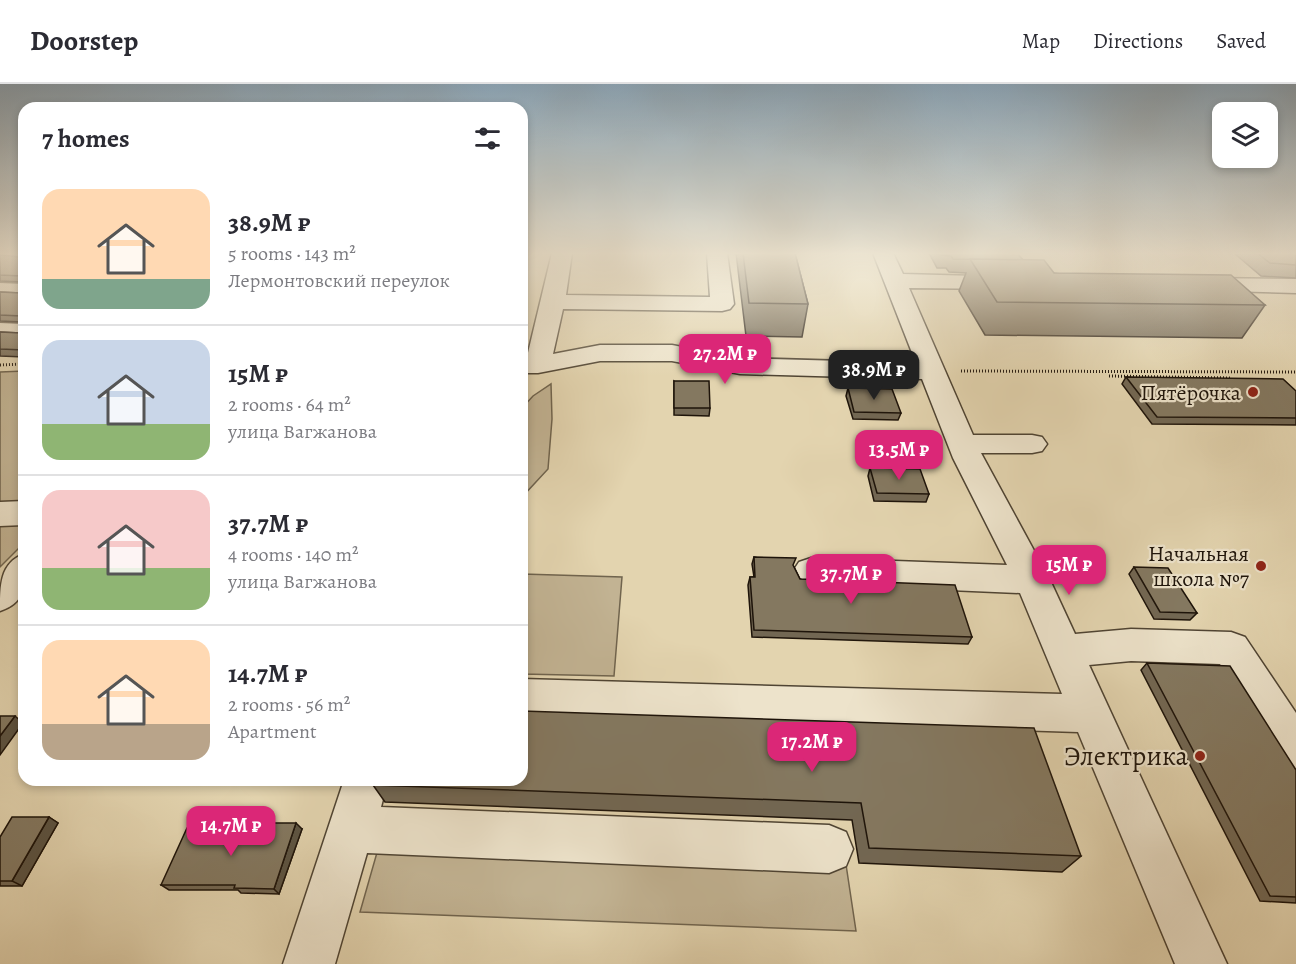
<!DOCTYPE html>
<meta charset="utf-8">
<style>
body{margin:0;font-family:Alegreya,serif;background:#f2f2f3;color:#2b2b33;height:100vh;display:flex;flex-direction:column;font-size:22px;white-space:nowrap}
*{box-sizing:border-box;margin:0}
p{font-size:20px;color:#7c7c81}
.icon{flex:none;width:33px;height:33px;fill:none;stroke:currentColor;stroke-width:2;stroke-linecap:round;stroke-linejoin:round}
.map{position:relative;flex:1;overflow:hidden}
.sheet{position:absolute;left:18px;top:18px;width:510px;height:684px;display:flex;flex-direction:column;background:#fff;border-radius:18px;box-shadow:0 3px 9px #0003}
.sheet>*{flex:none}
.buttons{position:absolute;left:1212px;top:18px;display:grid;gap:12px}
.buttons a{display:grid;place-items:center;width:66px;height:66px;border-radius:12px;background:#fff;box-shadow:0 3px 9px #0003;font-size:30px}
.price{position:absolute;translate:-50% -51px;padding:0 14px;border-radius:12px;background:#db2777;color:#fff;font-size:20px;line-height:39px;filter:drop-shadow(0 2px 3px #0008)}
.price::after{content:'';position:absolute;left:50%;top:36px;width:18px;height:14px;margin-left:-9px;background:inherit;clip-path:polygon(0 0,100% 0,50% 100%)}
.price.selected{background:#222;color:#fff}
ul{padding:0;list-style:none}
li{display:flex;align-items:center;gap:18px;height:150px;padding:0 24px}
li+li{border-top:2px solid #e1e1e2}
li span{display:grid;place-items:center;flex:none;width:168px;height:120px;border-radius:18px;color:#555}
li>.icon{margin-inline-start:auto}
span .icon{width:72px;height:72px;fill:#fffc;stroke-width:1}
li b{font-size:26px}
h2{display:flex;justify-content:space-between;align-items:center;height:72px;padding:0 24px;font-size:26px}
header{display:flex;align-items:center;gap:36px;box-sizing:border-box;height:84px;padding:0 30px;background:#fff;border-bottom:2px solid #e1e1e2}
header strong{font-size:28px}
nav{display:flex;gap:33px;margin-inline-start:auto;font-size:21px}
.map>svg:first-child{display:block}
.green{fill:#c2b393;stroke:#70644e;stroke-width:1.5}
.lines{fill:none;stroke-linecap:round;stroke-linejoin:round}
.minor-casing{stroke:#4f4433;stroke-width:3}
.path{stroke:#1e140a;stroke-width:3;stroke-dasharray:1 2;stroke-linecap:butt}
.minor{fill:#ede3cb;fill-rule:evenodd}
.wall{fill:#726753;stroke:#1e140a;stroke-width:1.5}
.shaded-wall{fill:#5c5443;stroke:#1e140a;stroke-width:1.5}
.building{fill:#847860;stroke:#1e140a;stroke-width:1.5}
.poi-dot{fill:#8f2418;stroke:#ede3cb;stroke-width:2}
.labels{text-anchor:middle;stroke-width:4.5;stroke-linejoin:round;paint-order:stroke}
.poi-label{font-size:22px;fill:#1e140a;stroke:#ede3cb;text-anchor:end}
.near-poi-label{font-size:27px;fill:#1e140a;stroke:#ede3cb;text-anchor:end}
</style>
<header>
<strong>Doorstep</strong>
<nav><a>Map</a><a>Directions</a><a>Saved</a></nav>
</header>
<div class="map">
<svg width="1296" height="880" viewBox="0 0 1296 880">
<rect width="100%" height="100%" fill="#e3d4af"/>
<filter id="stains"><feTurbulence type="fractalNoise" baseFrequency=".00333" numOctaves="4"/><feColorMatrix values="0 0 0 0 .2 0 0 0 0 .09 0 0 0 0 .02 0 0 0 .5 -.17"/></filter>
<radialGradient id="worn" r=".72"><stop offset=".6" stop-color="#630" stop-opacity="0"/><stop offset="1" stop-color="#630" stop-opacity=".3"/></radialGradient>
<!-- green -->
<g class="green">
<path d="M24 287V459L0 483V288Z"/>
<path d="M551 300 552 335 548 385 522 413V324L533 312Z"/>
<path d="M522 490 622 493 614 592 522 590Z"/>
<path d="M386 737 842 754 856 847 360 828Z"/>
</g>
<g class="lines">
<defs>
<g id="minor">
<rect x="0" y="169" width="24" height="8"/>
<path d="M552 169H572L566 211 710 213 707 169H727L734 220 730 225 722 227 563 225 553 270 600 261H672L740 274 916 279 873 169H893L903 190 1014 193 1017 198 1014 203 1006 205 909 204 973 351H1032L1042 353 1047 360 1042 367 1032 369H981L1050 496 1075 550 1131 545 1231 548 1245 553 1296 629V686L1281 680 1220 580 1131 577 1089 581 1227 880H1175L1078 648 522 631V595L1062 610 1020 509 811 500 799 496 793 487 799 478 811 474 1007 481 953 374 922 295 740 290 672 277H600L538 289H522V273H527Z"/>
<path d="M1199 194 1296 195V209L1191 206 1188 201 1191 196Z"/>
<path d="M0 199 24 200V214L0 213Z"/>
<path d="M0 239 24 240V254L0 253Z"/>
<path d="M24 417V441L0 442V418Z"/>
<path d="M24 470C24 496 30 517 0 527 0 501 0 479 24 470Z"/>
<path d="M344 696H388L381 723 829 741 846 748 853 765 846 782 829 789 367 769 335 880H283Z"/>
</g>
</defs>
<!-- minor casing -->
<use href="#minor" class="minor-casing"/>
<!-- path -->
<g class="path">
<path d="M0 281 24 280"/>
<path d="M961 287 1296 288"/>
<path d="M1109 292 1232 294"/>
</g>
<!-- minor -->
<use href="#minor" class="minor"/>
</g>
<!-- wall -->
<g class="wall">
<path d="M24 169V273L0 272V248L21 249V238L0 237V208L21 209V198L0 197V171L20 173Z"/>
<path d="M736 169H795L808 220 802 253 746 252Z"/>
<path d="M929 169H1017L1023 176 1054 189 1265 221 1242 254 985 251 959 207 966 189 949 188 946 184H937Z"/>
<path d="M1234 169H1296V194L1261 192Z"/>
<path d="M1126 293 1296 307V341L1152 340 1122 300Z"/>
<path d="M674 297 710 324 709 332 674 331Z"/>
<path d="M848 304 901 329 898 336 853 335 846 312Z"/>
<path d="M870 384 929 410 926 418 874 417 868 392Z"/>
<path d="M754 473 794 483 800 495 972 553 968 560 752 553 748 501 750 493H754L752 480Z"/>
<path d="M1134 483 1197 529 1190 536 1154 535 1129 490Z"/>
<path d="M1147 579 1296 686V819L1260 817 1141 586Z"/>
<path d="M522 627 1081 772 1062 788 859 779 852 736 385 718 373 701Z"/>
<path d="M49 733 58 739 22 802H0V753Z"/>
<path d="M302 745 279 810 241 809 238 806H169L161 801Z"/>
</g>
<!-- shaded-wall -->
<g class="shaded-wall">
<path d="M15 632 23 639 0 671V652Z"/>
<path d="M49 733 58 739 22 802 12 797Z"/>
<path d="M296 739 302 745 279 810 274 805Z"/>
</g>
<!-- building -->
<g class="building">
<path d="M20 169H24V266L0 265V248L21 249V232L0 231V208L21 209V192L0 191V171L20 173Z"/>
<path d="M743 169H795L808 220 749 219Z"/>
<path d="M940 169H1017L1023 176 953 175 951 172 941 171Z"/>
<path d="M1257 169H1296V181L1270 179Z"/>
<path d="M970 175 1044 176 1054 189 1231 191 1265 221 997 218Z"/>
<path d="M1126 293 1283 295 1296 307V334L1157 333Z"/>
<path d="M674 297H709L710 324H674Z"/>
<path d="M848 304 892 305 901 329 854 328Z"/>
<path d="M870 384 920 385 929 410 877 409Z"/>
<path d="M754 473 796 474 793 481 800 495 955 501 972 553 754 546 750 493H755Z"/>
<path d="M1134 483 1168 484 1197 529 1160 528Z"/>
<path d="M1147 579 1230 582 1296 686V813L1270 812Z"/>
<path d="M522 627 1034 644 1081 772 869 764 861 719 373 701 375 696H522Z"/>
<path d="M0 632H15L0 652Z"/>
<path d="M12 733H49L12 797H0V753Z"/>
<path d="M259 739H296L274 805 234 804 235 801H161L187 744H257Z"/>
</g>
<!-- sky -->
<linearGradient id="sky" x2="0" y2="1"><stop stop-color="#8ba7bb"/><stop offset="0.58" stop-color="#f2ecdb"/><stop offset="1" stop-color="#f2ecdb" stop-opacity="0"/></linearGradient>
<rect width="1296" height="292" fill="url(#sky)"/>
<!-- markers -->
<g class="poi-dot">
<circle cx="1253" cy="308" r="6"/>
<circle cx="1261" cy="482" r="6"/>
<circle cx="1200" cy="672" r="6"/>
</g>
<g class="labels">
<!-- poi labels -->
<g class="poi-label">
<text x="1241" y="316">Пятёрочка</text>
<text x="1249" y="477">Начальная<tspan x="1249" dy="25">школа №7</tspan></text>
</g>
<!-- near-poi labels -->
<g class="near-poi-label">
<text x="1188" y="681">Электрика</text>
</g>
</g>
<rect width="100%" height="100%" filter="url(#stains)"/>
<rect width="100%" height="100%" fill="url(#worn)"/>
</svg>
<div class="buttons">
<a><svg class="icon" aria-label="layers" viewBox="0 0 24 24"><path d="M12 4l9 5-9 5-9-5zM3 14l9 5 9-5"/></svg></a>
</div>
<b class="price" style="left:725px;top:301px">27.2M ₽</b>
<b class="price selected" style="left:874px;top:317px">38.9M ₽</b>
<b class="price" style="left:899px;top:397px">13.5M ₽</b>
<b class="price" style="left:1069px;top:512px">15M ₽</b>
<b class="price" style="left:851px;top:521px">37.7M ₽</b>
<b class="price" style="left:812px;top:689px">17.2M ₽</b>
<b class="price" style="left:231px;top:773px">14.7M ₽</b>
<section class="sheet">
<h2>7 homes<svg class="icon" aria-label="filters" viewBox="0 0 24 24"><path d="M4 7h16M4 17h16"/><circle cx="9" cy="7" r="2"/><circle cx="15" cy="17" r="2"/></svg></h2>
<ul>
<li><span style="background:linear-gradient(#ffd9b3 75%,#7fa58c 0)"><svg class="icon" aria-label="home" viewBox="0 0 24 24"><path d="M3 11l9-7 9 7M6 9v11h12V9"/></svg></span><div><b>38.9M ₽</b><p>5 rooms · 143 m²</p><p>Лермонтовский переулок</p></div></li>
<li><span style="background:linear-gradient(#c9d6e8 70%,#8fb573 0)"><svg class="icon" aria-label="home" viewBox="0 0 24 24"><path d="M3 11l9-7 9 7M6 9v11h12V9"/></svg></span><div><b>15M ₽</b><p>2 rooms · 64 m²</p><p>улица Вагжанова</p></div></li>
<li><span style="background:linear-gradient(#f6c9c9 65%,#8fb573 0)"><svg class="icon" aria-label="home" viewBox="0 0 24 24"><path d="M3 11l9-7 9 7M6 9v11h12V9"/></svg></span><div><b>37.7M ₽</b><p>4 rooms · 140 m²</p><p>улица Вагжанова</p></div></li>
<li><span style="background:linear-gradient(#ffd9b3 70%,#b9a48a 0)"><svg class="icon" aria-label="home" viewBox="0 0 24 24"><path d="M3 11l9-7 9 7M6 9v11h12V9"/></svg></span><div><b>14.7M ₽</b><p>2 rooms · 56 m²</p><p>Apartment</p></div></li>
</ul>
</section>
</div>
